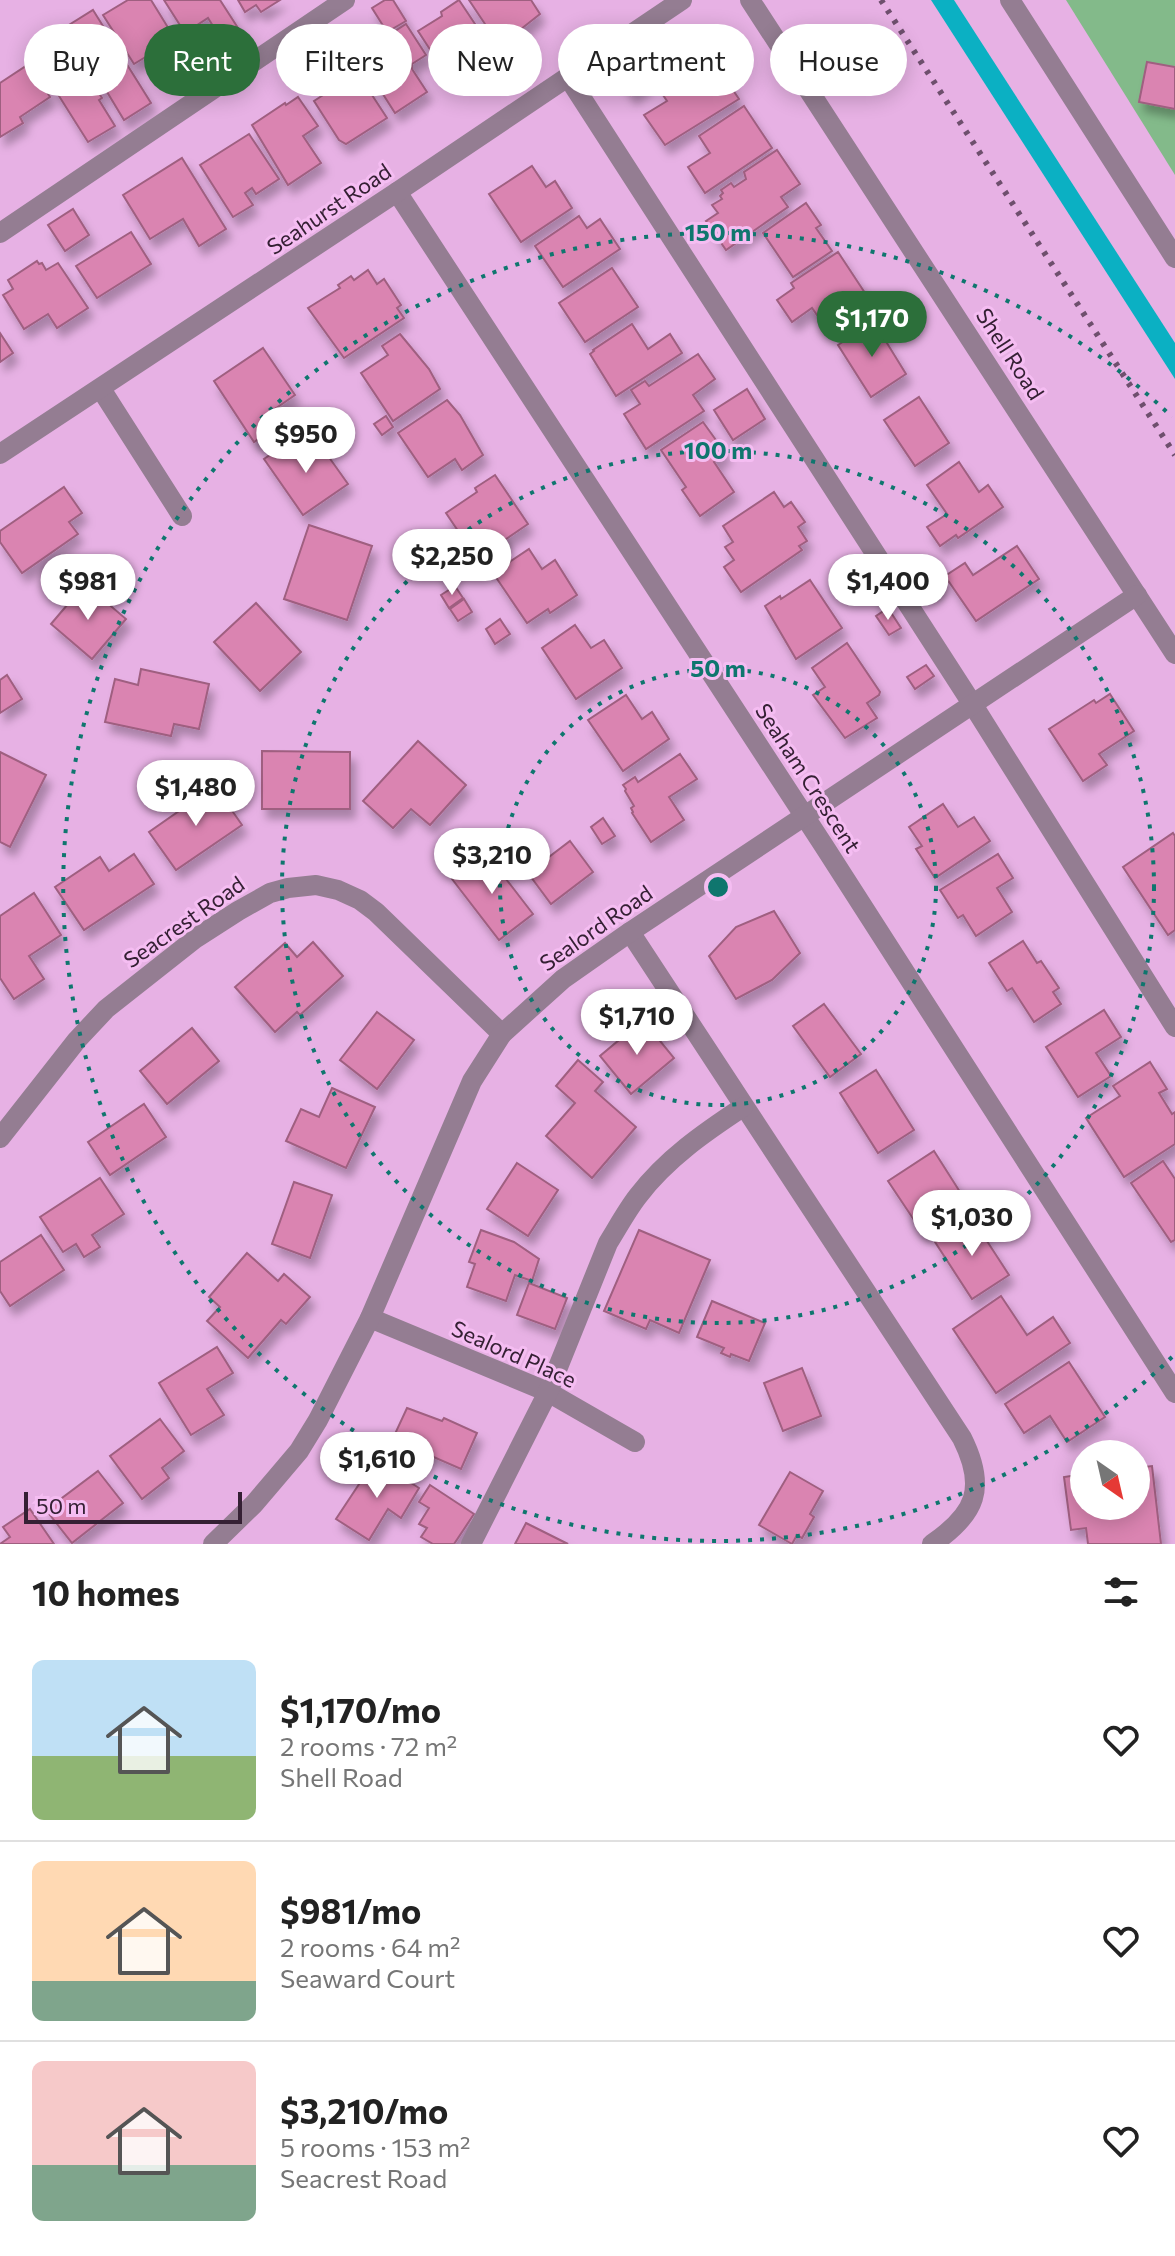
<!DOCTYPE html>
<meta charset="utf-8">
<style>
body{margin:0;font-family:Commissioner,sans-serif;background:#f2f2f2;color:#222;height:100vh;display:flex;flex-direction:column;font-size:30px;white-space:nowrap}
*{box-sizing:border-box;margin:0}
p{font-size:26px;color:#767676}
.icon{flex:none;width:44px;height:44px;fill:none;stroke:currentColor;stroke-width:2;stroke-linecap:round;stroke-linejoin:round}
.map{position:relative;height:1544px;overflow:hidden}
.details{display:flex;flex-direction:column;background:#fff;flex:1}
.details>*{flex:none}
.top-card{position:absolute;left:24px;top:24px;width:1128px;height:72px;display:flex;gap:16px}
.needle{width:52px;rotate:146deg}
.tools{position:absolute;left:1070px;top:1440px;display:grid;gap:16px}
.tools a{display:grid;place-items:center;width:80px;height:80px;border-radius:50%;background:#fff;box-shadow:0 4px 20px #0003;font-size:40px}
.scale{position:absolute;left:24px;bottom:20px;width:218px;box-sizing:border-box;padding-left:8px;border:4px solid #352034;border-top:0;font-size:22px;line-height:28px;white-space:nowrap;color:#352034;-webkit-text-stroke:6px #f5bdf2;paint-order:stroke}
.price{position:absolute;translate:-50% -68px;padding:0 18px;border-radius:28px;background:#fff;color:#222;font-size:26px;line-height:52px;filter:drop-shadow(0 2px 4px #0008)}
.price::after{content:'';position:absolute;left:50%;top:48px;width:24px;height:18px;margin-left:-12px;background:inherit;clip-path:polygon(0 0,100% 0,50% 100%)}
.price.active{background:#2c6f3a;color:#fff}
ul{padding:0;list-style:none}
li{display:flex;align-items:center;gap:24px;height:200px;padding:0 32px}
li+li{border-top:2px solid #e0e0e0}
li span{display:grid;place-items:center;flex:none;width:224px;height:160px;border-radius:12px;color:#555}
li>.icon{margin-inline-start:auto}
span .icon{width:96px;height:96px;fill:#fffc;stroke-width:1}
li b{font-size:34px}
h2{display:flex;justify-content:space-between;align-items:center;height:96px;padding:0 32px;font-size:34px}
.pill{padding:0 28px;border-radius:36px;background:#fff;box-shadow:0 4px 20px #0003;font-size:28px;line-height:72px}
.pill.active{background:#2c6f3a;color:#fff}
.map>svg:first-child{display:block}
.green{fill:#83ba8a}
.water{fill:#0bb0c3}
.building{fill:#da84b1;stroke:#9f5f80;stroke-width:2;filter:url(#shadow)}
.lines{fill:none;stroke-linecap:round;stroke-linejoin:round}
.minor{stroke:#947d92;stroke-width:20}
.rail{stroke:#6e4f6d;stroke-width:6;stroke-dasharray:4 8;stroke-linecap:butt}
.ring{fill:none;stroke:#0f766e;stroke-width:4;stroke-dasharray:4 8}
.labels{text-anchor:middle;stroke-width:6;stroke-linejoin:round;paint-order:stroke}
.street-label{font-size:22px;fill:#352034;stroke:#f5bdf2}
.centre{fill:#0f766e;stroke:#f5bdf2;stroke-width:4}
.ring-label{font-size:24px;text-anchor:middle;font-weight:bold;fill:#0f766e;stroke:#f5bdf2;stroke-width:6;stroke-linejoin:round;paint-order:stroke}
</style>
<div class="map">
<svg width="1175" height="1544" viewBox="0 0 1175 1544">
<defs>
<filter id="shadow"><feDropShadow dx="5" dy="9" stdDeviation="4" flood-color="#0004"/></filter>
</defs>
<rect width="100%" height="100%" fill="#e7b1e4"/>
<!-- green -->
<path class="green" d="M1066 0H1175V175Z"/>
<!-- water -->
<path class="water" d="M931 0H954L1175 343V379Z"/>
<!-- building -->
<g class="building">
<path d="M128 0H151L188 60 170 71 157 50 134 64 103 15Z"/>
<path d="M164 0H220L238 28 221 39 208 18 185 33Z"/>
<path d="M238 0H280L261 12 256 5 245 12Z"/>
<path d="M385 0H393L406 21 387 32 372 8Z"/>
<path d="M459 0 491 48 448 73 444 71 418 31 442 16 441 12Z"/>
<path d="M469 0H531L540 14 516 33 497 42Z"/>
<path d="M93 10 151 103 124 120 104 87 101 88 64 28Z"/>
<path d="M406 24 426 55 412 64V69L427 92 395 113 358 55Z"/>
<path d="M60 31 102 98 99 100 115 126 88 142 30 50Z"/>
<path d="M707 52 739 99 665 145 644 115 667 101 663 95 668 92 661 82Z"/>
<path d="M1147 62 1175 67V109L1139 102Z"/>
<path d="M29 64 50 97 20 117 23 123 0 137V83Z"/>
<path d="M636 68 647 84 631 95 620 79Z"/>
<path d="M355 69 387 118 346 144 339 140 314 101 337 86V81Z"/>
<path d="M298 97 318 126 303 136 321 163 288 185 252 125 285 103 286 105Z"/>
<path d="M744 106 772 148 705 193 688 167 710 153 699 136Z"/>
<path d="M249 134 279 179 256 194 252 188 245 193 253 205 233 217 200 165Z"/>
<path d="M777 150 800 184 781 197 788 207 726 250 706 221 718 213 712 205 722 199 720 196 723 193 721 190 731 183 734 187 746 179 744 172Z"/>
<path d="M182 158 226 229 199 246 183 219 150 239 123 195Z"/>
<path d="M532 166 546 187 555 181 572 208 521 242 489 194Z"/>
<path d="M806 203 821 225 816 228 832 251 793 277 763 233Z"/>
<path d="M73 209 89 235 65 251 48 225Z"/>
<path d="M579 216 587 228 600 219 620 249 563 287 535 246Z"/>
<path d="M131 232 151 264 97 298 76 266Z"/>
<path d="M838 252 867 296 824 325 812 308 792 322 777 300 794 288 791 283Z"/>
<path d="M37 261 39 264 42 263 46 270 58 263 88 308 57 328 48 314 24 329 3 295 13 289 8 280Z"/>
<path d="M612 268 638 307 585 342 559 303Z"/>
<path d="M368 270 377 284 384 279 401 305 397 308 404 318 344 358 308 308 340 288 338 285 351 276 354 280Z"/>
<path d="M874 322 906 374 871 397 838 345Z"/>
<path d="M632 324 648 349 670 334 682 353 616 396 590 354 594 351 593 350Z"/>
<path d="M0 333 13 353 0 362Z"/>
<path d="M400 334 429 369 440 389 393 421 361 373 388 355 382 346Z"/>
<path d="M263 348 295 395 272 411 281 424 254 442 214 381Z"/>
<path d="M698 354 715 379 693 395 704 411 646 449 624 414 640 404 631 390 645 381 649 386Z"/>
<path d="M747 389 765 419 733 440 714 410Z"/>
<path d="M919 397 949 443 915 466 884 420Z"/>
<path d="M447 400 460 415 483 455 462 470 455 459 428 477 398 433Z"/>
<path d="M386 416 393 427 382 435 374 424Z"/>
<path d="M703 422 726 454 714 462 734 492 700 516 682 490 686 487 661 450Z"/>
<path d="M316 439 348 484 303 515 264 459 287 443 294 454Z"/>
<path d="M959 462 979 492 988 485 1003 507 958 538 956 535 940 546 927 527 947 514 927 485Z"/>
<path d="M495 475 528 524 477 559 446 513 477 492 475 488Z"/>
<path d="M64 487 82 513 69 522 78 534 22 573 0 542V531Z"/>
<path d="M774 492 784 507 791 502 805 522 798 527 807 541 799 546 802 550 741 592 724 567 734 560 725 547 733 542 723 526Z"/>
<path d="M309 525 372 546 347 620 284 599Z"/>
<path d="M1017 546 1039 579 976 621 945 576 965 563 973 575Z"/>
<path d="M529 549 542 569 555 560 577 595 550 613 548 609 527 623 493 573Z"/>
<path d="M935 574 942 585 930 593 923 582Z"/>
<path d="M810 580 842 628 796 659 765 606 780 596 781 599Z"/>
<path d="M85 584 126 619 92 659 51 624Z"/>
<path d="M455 586 463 598 449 608 441 595Z"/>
<path d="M464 599 472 612 458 621 450 609Z"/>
<path d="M256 603 301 652 260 691 214 642Z"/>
<path d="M888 608 901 628 889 635 876 616Z"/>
<path d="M500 619 510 634 495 644 486 629Z"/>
<path d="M575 625 591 648 604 640 622 668 576 699 542 648Z"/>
<path d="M847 643 880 692 879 695 867 703 877 718 845 738 813 695 825 687 812 668Z"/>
<path d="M926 665 934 676 915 689 907 677Z"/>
<path d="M141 669 209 684 199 729 174 724 171 736 105 722 115 679 138 685Z"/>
<path d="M7 675 22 699 0 713V680Z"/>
<path d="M1110 694 1134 731 1099 754 1107 765 1083 781 1049 729 1094 700 1096 703Z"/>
<path d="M626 695 642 719 652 712 669 739 623 771 588 720Z"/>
<path d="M418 741 466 785 430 825 411 809 393 828 363 801Z"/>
<path d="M262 751 350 752V809H262Z"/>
<path d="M0 752 46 775 10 847 0 842Z"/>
<path d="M680 754 697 779 669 797 684 820 651 842 632 813 633 812 631 808 634 806 625 791 626 789 623 785 635 777 638 782Z"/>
<path d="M215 786 242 825 176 870 149 832Z"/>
<path d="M943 804 958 827 974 817 990 841 935 878 916 849 922 846 909 827Z"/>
<path d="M603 818 615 836 602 844 591 827Z"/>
<path d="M1173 833 1175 836V930L1168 935 1123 867Z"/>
<path d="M570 841 593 872 551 904 528 873Z"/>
<path d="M486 853 533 914 499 940 452 879Z"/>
<path d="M134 854 154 884 84 930 55 887 100 857 109 871Z"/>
<path d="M998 854 1013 878 997 888 1012 912 976 936 963 915 958 918 940 890Z"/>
<path d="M34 893 61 935 29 956 44 979 14 999 0 978V916Z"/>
<path d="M774 911 800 953 772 980 736 999 709 956 736 927Z"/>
<path d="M1023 941 1037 963 1041 961 1059 988 1053 992 1061 1004 1034 1022 1012 988 1007 991 989 963Z"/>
<path d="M313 942 343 976 300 1015 297 1012 275 1032 235 987 285 943 297 957Z"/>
<path d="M824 1004 861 1054 830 1077 793 1026Z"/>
<path d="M1104 1010 1121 1037 1096 1053 1111 1076 1078 1097 1046 1047Z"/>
<path d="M377 1012 414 1040 377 1089 340 1060Z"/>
<path d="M643 1020 674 1058 631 1094 600 1056Z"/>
<path d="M192 1028 219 1061 167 1104 140 1071Z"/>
<path d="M578 1060 603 1082 595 1091 636 1127 592 1178 546 1136 575 1103 556 1086Z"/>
<path d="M1150 1062 1167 1089 1159 1093 1172 1114 1175 1112V1144L1124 1177 1086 1118 1120 1096 1113 1086Z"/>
<path d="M876 1070 914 1130 878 1153 840 1093Z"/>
<path d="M332 1088 375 1107 346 1168 286 1141 301 1109 319 1117Z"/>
<path d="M144 1104 166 1137 110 1175 88 1142Z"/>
<path d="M934 1151 967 1203 922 1232 888 1181Z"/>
<path d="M1163 1161 1175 1179V1240L1171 1242 1131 1183Z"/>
<path d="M517 1163 558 1190 528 1236 487 1209Z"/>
<path d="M100 1178 124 1214 92 1235 100 1247 84 1257 76 1244 63 1252 40 1217Z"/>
<path d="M294 1182 332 1195 310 1258 272 1244Z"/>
<path d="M972 1218 1009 1275 972 1299 935 1242Z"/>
<path d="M481 1230 514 1242 539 1259 532 1281 515 1275 506 1301 467 1287 475 1264 469 1262Z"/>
<path d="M639 1230 710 1260 679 1333 650 1320 646 1329 604 1311Z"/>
<path d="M41 1235 64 1270 10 1306 0 1291V1262Z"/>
<path d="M247 1253 278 1281 284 1274 310 1297 286 1324 281 1320 248 1358 207 1321 220 1307 209 1297Z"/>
<path d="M529 1283 567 1298 555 1329 517 1315Z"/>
<path d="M1001 1296 1027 1335 1053 1317 1070 1343 996 1393 953 1329Z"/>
<path d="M712 1301 765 1323 749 1361 731 1354 730 1357 721 1353 724 1348 697 1337Z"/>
<path d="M217 1347 233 1373 207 1389 224 1415 191 1435 159 1383Z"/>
<path d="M1069 1362 1105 1417 1067 1442 1050 1416 1024 1433 1005 1404Z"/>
<path d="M802 1368 821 1416 783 1431 764 1383Z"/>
<path d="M407 1408 442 1421 444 1418 477 1433 461 1469 406 1445V1442L394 1436Z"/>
<path d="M160 1419 184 1451 162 1468 169 1478 142 1499 110 1456Z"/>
<path d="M375 1460 419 1488 401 1518 388 1509 369 1540 336 1519Z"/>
<path d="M1152 1466 1161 1544H1088L1086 1528 1071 1530 1064 1477 1084 1474V1506H1136V1468Z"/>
<path d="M98 1471 123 1503 72 1543 46 1510Z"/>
<path d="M790 1472 823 1491 810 1514 814 1517 802 1538 797 1535 792 1544 759 1525Z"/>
<path d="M430 1485 474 1514 454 1544H433L421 1537 427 1528 419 1524 429 1508 419 1502Z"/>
<path d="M30 1509 54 1544H0L10 1537 3 1527Z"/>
<path d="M526 1523 568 1544H515Z"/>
</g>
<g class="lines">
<!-- minor -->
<g class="minor">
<path d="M750 0 1175 654"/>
<path d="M1010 0 1175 258"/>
<path d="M568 77 973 705 1175 1027"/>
<path d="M397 192 824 846 1175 1393"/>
<path d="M0 233 345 0"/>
<path d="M101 389 182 516"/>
<path d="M0 454 397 192 682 0"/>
<path d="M630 932 962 1438C987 1488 976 1514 932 1544"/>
<path d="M0 1138 77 1040 106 1009 196 938 238 911 270 893 288 888 316 885 338 890 360 900 376 912 502 1034"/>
<path d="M370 1318 548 1392 635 1442"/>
<path d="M213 1544 254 1504 277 1477 299 1451 318 1420 370 1318 472 1081 502 1034 563 979 630 932 1137 595"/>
<path d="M471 1544 548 1392 608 1243C618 1227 627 1210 638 1196 666 1159 705 1132 743 1107"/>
</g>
<!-- rail -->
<path class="rail" d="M881 0 1175 455"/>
</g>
<!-- distance rings -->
<g class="ring">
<circle cx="718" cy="887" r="218"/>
<circle cx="718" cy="887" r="436"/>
<path d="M1172 1357A654 654 0 1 1 1172 417"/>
</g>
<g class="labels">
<!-- street labels -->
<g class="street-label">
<text transform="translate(329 209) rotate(-34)" y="8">Seahurst Road</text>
<text transform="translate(1010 354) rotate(57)" y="8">Shell Road</text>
<text transform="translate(808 778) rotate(57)" y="8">Seaham Crescent</text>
<text transform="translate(184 922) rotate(-35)" y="8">Seacrest Road</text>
<text transform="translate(596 928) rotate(-35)" y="8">Sealord Road</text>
<text transform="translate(514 1354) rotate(24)" y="8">Sealord Place</text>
</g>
</g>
<circle cx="718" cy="887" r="12" class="centre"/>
<g class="ring-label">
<text x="718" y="241">150 m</text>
<text x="718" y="459">100 m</text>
<text x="718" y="677">50 m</text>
</g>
</svg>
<div class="tools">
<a><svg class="needle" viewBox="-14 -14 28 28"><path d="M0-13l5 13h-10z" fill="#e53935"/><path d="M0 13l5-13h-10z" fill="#767676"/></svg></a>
</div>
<div class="scale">50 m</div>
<b class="price active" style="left:872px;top:359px">$1,170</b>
<b class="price" style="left:306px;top:475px">$950</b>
<b class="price" style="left:452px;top:597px">$2,250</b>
<b class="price" style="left:88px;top:622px">$981</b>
<b class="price" style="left:888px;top:622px">$1,400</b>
<b class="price" style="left:196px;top:828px">$1,480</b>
<b class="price" style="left:492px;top:896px">$3,210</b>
<b class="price" style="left:637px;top:1057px">$1,710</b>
<b class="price" style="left:972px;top:1258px">$1,030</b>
<b class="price" style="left:377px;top:1500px">$1,610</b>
<div class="top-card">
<a class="pill">Buy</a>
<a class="pill active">Rent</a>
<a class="pill">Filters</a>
<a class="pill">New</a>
<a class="pill">Apartment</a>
<a class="pill">House</a>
</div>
</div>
<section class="details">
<h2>10 homes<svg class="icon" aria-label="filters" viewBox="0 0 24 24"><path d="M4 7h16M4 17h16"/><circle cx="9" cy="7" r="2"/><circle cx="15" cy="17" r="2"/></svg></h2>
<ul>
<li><span style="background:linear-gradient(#bfe0f5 60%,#8fb573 0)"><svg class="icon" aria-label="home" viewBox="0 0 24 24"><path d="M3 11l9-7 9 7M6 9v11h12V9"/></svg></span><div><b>$1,170/mo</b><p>2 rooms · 72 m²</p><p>Shell Road</p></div><svg class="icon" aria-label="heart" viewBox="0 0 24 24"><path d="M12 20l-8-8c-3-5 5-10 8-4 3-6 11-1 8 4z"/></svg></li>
<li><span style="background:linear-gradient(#ffd9b3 75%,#7fa58c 0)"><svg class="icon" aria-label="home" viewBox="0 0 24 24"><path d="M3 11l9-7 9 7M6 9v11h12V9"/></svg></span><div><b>$981/mo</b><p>2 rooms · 64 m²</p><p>Seaward Court</p></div><svg class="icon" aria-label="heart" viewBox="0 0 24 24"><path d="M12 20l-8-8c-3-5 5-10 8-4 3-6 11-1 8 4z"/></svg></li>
<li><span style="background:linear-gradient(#f6c9c9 65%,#7fa58c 0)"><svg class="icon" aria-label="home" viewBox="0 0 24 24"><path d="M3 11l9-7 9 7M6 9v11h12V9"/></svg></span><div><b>$3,210/mo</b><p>5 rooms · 153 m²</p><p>Seacrest Road</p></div><svg class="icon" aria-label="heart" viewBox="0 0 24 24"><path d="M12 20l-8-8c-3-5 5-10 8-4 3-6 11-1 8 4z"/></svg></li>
</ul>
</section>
